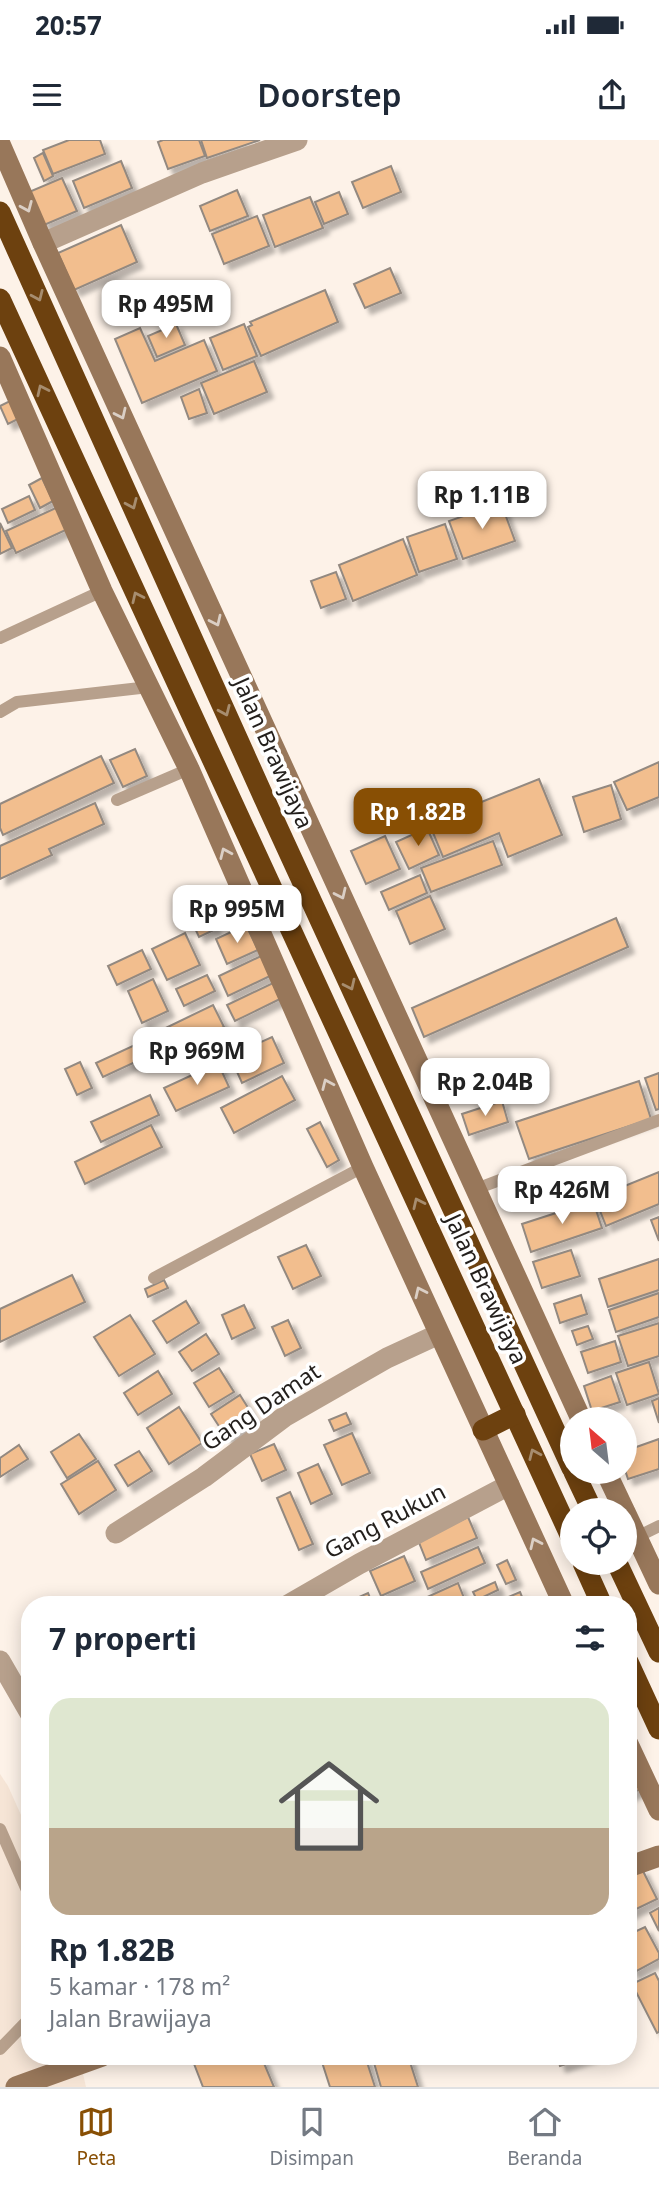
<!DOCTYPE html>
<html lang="id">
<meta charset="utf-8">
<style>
body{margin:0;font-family:"Noto Sans",sans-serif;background:#f6f6f7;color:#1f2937;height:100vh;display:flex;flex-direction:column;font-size:26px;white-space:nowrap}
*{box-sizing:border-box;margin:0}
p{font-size:23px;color:#747a83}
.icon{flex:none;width:38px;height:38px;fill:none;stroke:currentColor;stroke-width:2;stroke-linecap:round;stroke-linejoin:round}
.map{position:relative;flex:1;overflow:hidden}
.side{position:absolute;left:21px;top:1456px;width:616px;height:469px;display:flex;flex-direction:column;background:#fff;border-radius:28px;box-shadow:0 4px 18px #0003}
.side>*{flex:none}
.needle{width:46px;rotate:332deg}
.fabs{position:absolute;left:560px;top:1267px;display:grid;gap:14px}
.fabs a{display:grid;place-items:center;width:77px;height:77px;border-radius:50%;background:#fff;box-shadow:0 4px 18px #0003;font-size:35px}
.price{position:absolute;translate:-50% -60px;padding:0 16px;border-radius:14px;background:#fff;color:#222;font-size:23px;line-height:46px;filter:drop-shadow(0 2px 4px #0008)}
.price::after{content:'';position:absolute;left:50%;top:42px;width:21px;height:16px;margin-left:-10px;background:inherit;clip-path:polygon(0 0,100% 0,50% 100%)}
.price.on{background:#884f04;color:#fff}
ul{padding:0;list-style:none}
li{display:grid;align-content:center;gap:14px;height:371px;padding:0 28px}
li+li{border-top:2px solid #e0e1e3}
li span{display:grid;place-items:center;height:217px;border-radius:21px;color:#555}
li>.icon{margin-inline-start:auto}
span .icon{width:126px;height:126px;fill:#fffc;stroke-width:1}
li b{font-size:30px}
h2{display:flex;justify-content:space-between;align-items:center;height:84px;padding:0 28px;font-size:30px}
.status{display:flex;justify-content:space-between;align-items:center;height:49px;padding:0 35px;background:#fff;direction:ltr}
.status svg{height:19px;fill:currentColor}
header{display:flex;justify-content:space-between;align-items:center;height:91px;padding:0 28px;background:#fff;font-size:32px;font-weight:600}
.tab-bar{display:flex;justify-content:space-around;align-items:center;height:98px;border-top:2px solid #e0e1e3;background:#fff;font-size:19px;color:#747a83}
.tab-bar a{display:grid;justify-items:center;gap:4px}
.tab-bar .on{color:#884f04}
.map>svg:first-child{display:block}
.built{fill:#f6e5d6}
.building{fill:#f2be8e;stroke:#938980;stroke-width:2;filter:url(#shadow)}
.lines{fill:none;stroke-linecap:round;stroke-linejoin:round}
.lane{stroke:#b7a08c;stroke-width:12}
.street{stroke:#b7a08c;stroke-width:21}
.secondary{stroke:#98775a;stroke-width:21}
.highway{stroke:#6d410f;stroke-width:21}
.oneway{stroke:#dbcfc5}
.oneway2{stroke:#a78d6f}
.labels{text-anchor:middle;stroke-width:7;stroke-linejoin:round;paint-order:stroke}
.street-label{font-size:23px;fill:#231f1c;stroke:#fff}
</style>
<div class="status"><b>20:57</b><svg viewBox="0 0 49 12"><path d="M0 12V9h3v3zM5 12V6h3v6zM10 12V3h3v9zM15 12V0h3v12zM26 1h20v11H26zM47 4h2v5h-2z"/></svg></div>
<header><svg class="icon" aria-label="menu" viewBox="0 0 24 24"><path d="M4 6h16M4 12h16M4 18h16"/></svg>Doorstep<svg class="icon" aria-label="share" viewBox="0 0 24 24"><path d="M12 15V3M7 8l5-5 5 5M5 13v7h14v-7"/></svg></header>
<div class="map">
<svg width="659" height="1947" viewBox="0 0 659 1947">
<defs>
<filter id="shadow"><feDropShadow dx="6" dy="6" stdDeviation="2" flood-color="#0004"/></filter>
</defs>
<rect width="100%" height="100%" fill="#fdf2e8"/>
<!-- built -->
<path class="built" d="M0 1634 8 1646 30 1695V1916H79L86 1947H0Z"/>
<!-- building -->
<g class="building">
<path d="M69 0H100L105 14 53 34 43 10Z"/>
<path d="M163 0H199L205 16 168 29 158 2Z"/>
<path d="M201 0H260L207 18Z"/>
<path d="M43 13 53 36 44 41 34 18Z"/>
<path d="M121 21 132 48 84 68 73 41Z"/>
<path d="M391 26 401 52 363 68 352 42Z"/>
<path d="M62 38 77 71 44 85 29 52Z"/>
<path d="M237 50 248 76 210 91 200 66Z"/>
<path d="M339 52 348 74 324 84 315 62Z"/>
<path d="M310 57 323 88 275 107 263 75Z"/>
<path d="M257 76 269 106 224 124 212 94Z"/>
<path d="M121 85 137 122 74 150 58 113Z"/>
<path d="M390 128 401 153 365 168 354 144Z"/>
<path d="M325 150 338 182 261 216 248 187 252 185 250 182Z"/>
<path d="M176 184 185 205 157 217 148 196Z"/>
<path d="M244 184 257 216 223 230 210 198Z"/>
<path d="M140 188 155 221 204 200 217 231 142 263 115 199Z"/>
<path d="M254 221 267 252 214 274 201 243Z"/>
<path d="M199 249 207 273 189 279 181 257Z"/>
<path d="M12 260 20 278 8 284 0 266Z"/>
<path d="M42 338 53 361 40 368 29 345Z"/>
<path d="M29 356 35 370 8 383 2 369Z"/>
<path d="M501 363 515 401 463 419 449 381Z"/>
<path d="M60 366 70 388 16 413 6 391Z"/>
<path d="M0 383 12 408 0 414Z"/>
<path d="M445 384 457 419 419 432 407 397Z"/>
<path d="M403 399 417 435 353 461 339 425Z"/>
<path d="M336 432 346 459 321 468 311 441Z"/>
<path d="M135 609 147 636 123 647 110 620Z"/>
<path d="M101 616 114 643 3 695 0 688V664Z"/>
<path d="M659 622V657L627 670 614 642Z"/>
<path d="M539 639 562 695 508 717 499 693 443 717 429 683Z"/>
<path d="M611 645 621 679 584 692 573 657Z"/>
<path d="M95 663 104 684 49 709 52 715 0 739V706Z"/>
<path d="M427 688 439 715 409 729 396 702Z"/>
<path d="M385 696 400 729 366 744 351 711Z"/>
<path d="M493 701 502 725 431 752 421 728Z"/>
<path d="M420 735 427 753 389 770 381 752Z"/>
<path d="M430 756 445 789 410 804 396 771Z"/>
<path d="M210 776 216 789 199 797 193 784Z"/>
<path d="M616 778 628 807 424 897 412 868Z"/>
<path d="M246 785 258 810 227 824 216 799Z"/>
<path d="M185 793 200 825 167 840 152 809Z"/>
<path d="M142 810 151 829 117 845 108 826Z"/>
<path d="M261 816 270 836 228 856 219 836Z"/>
<path d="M207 835 215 851 184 866 176 849Z"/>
<path d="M153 839 168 871 142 883 128 851Z"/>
<path d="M273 843 280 859 235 881 227 865Z"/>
<path d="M213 865 224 887 158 918 147 897Z"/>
<path d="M272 897 284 923 242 943 230 916Z"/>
<path d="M137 904 144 918 103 937 96 923Z"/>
<path d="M80 922 92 948 77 955 65 929Z"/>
<path d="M218 923 229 947 176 971 164 948Z"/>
<path d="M659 933V969L656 970 645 938Z"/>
<path d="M282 936 295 960 234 993 221 968Z"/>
<path d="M639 941 651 979 529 1019 516 982Z"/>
<path d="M150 955 159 975 101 1002 91 982Z"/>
<path d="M502 961 508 982 469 995 462 974Z"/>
<path d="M320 982 339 1020 327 1027 307 989Z"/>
<path d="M151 985 162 1007 85 1044 75 1022Z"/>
<path d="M659 1032V1064L606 1086 595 1058Z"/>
<path d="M593 1061 602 1088 531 1112 522 1084Z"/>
<path d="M659 1077V1101L651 1080Z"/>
<path d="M306 1105 321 1136 293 1149 278 1117Z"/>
<path d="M571 1110 580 1136 542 1148 533 1122Z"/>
<path d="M659 1119V1150L608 1167 599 1139Z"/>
<path d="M72 1135 85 1162 0 1202V1169Z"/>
<path d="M164 1140 168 1148 148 1157 145 1149Z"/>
<path d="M659 1153V1177L616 1192 609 1170Z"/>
<path d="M581 1155 587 1174 560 1183 554 1164Z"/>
<path d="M186 1161 199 1183 167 1203 153 1181Z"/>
<path d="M244 1165 255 1188 232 1199 222 1175Z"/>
<path d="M130 1175 155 1214 119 1236 94 1197Z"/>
<path d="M288 1180 301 1208 285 1216 272 1187Z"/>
<path d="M659 1183V1216L628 1226 618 1196Z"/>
<path d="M588 1186 593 1199 577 1205 572 1191Z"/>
<path d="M206 1194 219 1214 192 1231 179 1212Z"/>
<path d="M615 1201 621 1222 588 1233 581 1212Z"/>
<path d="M649 1222 659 1254 627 1265 616 1233Z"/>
<path d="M219 1228 234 1252 209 1267 194 1243Z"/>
<path d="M158 1231 172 1254 138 1275 124 1253Z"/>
<path d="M611 1236 620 1262 592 1271 584 1246Z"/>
<path d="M240 1255 257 1282 228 1300 211 1274Z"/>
<path d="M659 1258V1283L652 1261Z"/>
<path d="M179 1267 202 1303 169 1324 147 1288Z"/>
<path d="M346 1273 351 1284 334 1291 329 1280Z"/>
<path d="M352 1293 370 1333 342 1345 324 1305Z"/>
<path d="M79 1294 96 1319 67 1338 51 1312Z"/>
<path d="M659 1299V1329L628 1339 625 1330V1311Z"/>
<path d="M274 1304 286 1330 262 1341 250 1314Z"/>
<path d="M19 1305 28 1319 0 1337V1318Z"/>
<path d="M139 1311 152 1331 128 1346 115 1325Z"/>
<path d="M98 1321 116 1350 79 1374 61 1344Z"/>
<path d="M318 1324 332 1354 311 1364 298 1333Z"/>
<path d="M290 1352 313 1404 299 1410 277 1358Z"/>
<path d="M468 1377 477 1398 426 1420 418 1400Z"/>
<path d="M478 1407 485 1423 428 1449 421 1432Z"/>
<path d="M404 1416 415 1441 381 1456 370 1431Z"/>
<path d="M507 1420 516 1440 506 1444 497 1425Z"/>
<path d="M495 1442 498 1450 477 1460 473 1452Z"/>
<path d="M458 1443 464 1458 448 1465H428L425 1458Z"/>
<path d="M520 1452 525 1464 509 1465 506 1458Z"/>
<path d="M368 1453 373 1465H341Z"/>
<path d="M628 1629 643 1648 628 1655Z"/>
<path d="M642 1729 657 1759 628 1773V1736Z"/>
<path d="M659 1768V1791L650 1773Z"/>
<path d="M645 1787 659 1813V1819L633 1833 628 1824V1795Z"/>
<path d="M655 1833 659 1841V1892L657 1893 632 1844Z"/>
<path d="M191 1916H261L274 1947H203Z"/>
<path d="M320 1916H365L375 1947H330Z"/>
<path d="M372 1916H408L418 1947H381Z"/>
<path d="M557 1916H591L560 1926Z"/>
</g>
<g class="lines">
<!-- lane -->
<g class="lane">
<path d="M0 498 102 451"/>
<path d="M0 572 17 562 149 547"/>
<path d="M117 660 189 629"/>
<path d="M476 1049 659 980"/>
<path d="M154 1138 363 1027"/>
<path d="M637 1397 659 1386"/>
<path d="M0 1689 30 1757"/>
<path d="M0 1909 30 1878"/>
</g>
<!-- street -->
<g class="street">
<path d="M43 103 202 33 297 0"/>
<path d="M116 1393 204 1337 284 1277 387 1218 439 1194"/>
<path d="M288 1465 359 1424 509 1345"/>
<path d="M0 1521 30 1573"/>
</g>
<!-- secondary -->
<g class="secondary">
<path d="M0 4 43 103 581 1279"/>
<path d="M0 217 102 451 189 629 363 1027 564 1465"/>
<path d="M606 1332 624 1370"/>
<path d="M625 1372 659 1444"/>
<path d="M628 1604 659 1670"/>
<path d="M628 1727 659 1716"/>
<path d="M16 1947 102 1916"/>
</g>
<!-- highway -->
<g class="highway">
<path d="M0 72 269 669 572 1328"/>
<path d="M0 159 572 1399"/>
<path d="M483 1290 515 1274"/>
<path d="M574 1332 592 1370"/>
<path d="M583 1423 602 1465"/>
<path d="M617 1423 659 1512"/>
<path d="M628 1522 659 1589"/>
</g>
</g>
<!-- one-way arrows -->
<defs><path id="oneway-chevron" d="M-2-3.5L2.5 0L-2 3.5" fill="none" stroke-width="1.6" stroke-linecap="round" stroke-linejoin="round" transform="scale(1.75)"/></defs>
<g class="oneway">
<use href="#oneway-chevron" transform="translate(27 67) rotate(67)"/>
<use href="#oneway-chevron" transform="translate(121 274) rotate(65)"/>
<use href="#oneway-chevron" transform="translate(216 481) rotate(65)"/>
<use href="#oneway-chevron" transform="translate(225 713) rotate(-114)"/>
<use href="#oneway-chevron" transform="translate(341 754) rotate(65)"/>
<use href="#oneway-chevron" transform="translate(327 944) rotate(-114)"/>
<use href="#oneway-chevron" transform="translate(420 1152) rotate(-115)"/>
<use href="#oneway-chevron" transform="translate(535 1403) rotate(-115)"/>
</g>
<g class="oneway2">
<use href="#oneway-chevron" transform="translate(38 156) rotate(66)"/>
<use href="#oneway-chevron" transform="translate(42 250) rotate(-115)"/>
<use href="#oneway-chevron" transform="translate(132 364) rotate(66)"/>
<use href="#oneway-chevron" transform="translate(137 457) rotate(-115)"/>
<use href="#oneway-chevron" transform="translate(225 571) rotate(66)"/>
<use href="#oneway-chevron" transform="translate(350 845) rotate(65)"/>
<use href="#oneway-chevron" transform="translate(418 1063) rotate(-115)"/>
<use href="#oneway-chevron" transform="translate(534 1314) rotate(-114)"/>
</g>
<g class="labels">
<!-- street labels -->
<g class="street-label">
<text transform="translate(273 613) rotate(66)" y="8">Jalan Brawijaya</text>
<text transform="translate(486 1149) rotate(65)" y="8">Jalan Brawijaya</text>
<text transform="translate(261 1267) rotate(-34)" y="8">Gang Damat</text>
<text transform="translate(385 1381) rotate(-28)" y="8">Gang Rukun</text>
</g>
</g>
</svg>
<div class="fabs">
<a><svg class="needle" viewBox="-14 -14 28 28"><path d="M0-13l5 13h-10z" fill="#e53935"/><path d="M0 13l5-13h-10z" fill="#747a83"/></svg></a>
<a><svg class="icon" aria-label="locate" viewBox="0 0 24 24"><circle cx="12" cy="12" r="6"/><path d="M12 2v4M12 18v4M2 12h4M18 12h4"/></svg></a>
</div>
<b class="price" style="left:166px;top:200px">Rp 495M</b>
<b class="price" style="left:482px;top:391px">Rp 1.11B</b>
<b class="price on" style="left:418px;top:708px">Rp 1.82B</b>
<b class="price" style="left:237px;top:805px">Rp 995M</b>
<b class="price" style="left:197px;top:947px">Rp 969M</b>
<b class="price" style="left:485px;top:978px">Rp 2.04B</b>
<b class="price" style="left:562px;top:1086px">Rp 426M</b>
<section class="side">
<h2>7 properti<svg class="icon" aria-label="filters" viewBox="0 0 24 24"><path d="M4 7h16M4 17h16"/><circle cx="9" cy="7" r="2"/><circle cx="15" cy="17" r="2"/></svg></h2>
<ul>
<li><span style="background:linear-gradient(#dfe7d0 60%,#b9a48a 0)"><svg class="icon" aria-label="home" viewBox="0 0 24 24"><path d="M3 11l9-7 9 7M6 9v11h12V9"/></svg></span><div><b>Rp 1.82B</b><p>5 kamar · 178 m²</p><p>Jalan Brawijaya</p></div></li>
</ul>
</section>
</div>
<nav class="tab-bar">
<a class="on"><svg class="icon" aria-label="map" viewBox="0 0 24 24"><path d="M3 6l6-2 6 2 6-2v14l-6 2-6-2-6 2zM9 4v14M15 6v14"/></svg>Peta</a>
<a><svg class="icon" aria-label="saved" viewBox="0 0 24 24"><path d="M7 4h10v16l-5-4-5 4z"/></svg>Disimpan</a>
<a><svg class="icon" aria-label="home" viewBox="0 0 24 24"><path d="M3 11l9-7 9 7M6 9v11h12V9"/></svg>Beranda</a>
</nav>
